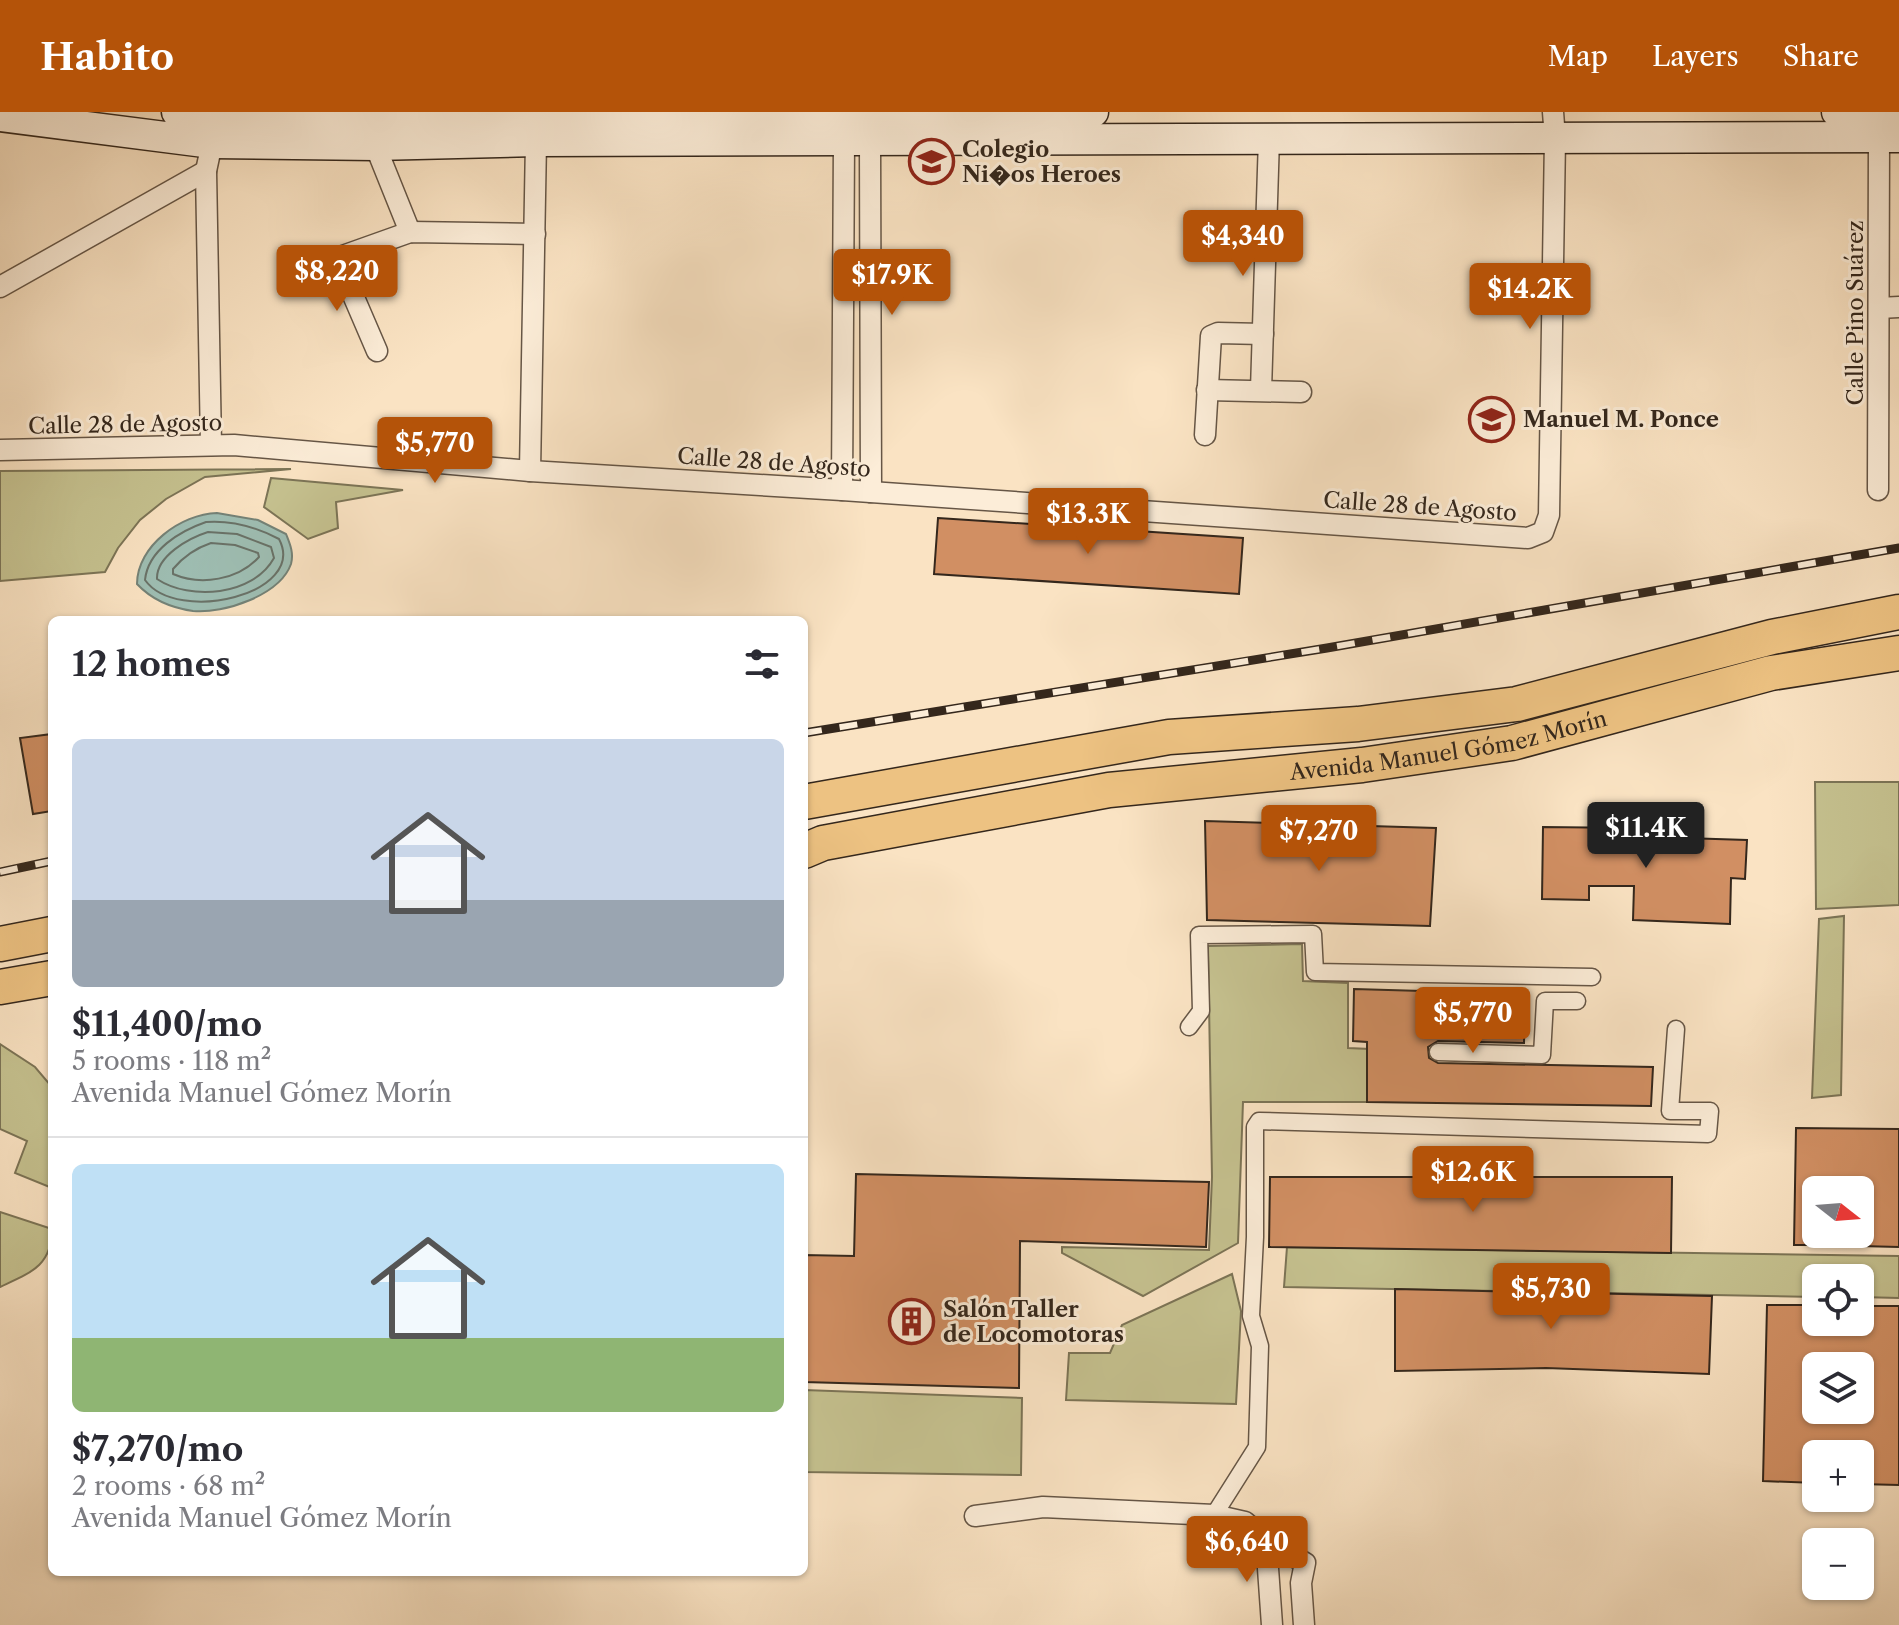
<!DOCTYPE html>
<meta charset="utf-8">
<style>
body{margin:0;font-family:"Libre Caslon Text",serif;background:#f2f2f3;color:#2b2b33;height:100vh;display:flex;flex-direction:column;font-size:30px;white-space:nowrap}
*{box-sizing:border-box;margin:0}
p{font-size:26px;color:#7c7c81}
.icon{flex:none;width:44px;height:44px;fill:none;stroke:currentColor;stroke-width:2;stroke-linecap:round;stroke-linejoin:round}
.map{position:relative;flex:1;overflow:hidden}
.side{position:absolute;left:48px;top:504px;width:760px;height:960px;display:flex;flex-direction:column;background:#fff;border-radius:12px;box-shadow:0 2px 6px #0004}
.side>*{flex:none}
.needle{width:52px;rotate:107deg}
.buttons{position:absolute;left:1802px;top:1064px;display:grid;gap:16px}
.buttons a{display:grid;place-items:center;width:72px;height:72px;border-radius:12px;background:#fff;box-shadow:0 2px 6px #0004;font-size:40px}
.price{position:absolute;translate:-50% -68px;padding:0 18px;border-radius:8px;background:#b45309;color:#fff;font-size:26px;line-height:52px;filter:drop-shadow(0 2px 4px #0008)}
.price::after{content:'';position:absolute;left:50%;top:48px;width:24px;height:18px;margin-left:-12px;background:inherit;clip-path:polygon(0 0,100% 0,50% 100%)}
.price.current{background:#222;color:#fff}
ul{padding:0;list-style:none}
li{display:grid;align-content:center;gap:16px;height:424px;padding:0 24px}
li+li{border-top:2px solid #e1e1e2}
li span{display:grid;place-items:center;height:248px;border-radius:12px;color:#555}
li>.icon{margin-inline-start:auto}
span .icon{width:144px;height:144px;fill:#fffc;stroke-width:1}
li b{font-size:34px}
h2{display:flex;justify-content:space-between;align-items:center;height:96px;padding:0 24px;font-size:34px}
header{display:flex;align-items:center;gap:48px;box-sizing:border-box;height:112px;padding:0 40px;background:#b45309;color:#fff}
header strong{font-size:38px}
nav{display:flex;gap:44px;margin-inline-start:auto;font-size:28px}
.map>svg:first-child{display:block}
.green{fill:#c5c18f;stroke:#7c7456;stroke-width:2}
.water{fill:#9ebeb3;stroke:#748277;stroke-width:2}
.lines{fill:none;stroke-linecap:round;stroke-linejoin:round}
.shore{stroke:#697268;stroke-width:2}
.building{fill:#d18f63;stroke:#34271c;stroke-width:2;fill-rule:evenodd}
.pedestrian-casing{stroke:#665646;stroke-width:19}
.minor-casing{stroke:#665646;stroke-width:23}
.secondary-casing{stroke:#34271c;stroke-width:33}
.primary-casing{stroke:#34271c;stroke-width:37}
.pedestrian{stroke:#fcedd8;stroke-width:16}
.minor{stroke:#fcedd8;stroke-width:20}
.secondary{stroke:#fcedd8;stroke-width:30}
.primary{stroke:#edc282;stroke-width:34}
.rail-casing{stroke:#34271c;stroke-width:9}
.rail{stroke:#fcedd8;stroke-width:6;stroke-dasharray:18;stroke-linecap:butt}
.labels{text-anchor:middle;stroke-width:6;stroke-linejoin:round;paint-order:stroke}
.poi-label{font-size:22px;font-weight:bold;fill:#34271c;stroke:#fcedd8;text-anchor:start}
.street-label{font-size:22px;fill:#34271c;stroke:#fcedd8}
</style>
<header>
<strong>Habito</strong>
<nav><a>Map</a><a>Layers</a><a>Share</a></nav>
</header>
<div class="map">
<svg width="1899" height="1513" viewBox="0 0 1899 1513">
<rect width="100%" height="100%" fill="#fae3c3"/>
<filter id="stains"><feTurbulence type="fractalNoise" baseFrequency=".0025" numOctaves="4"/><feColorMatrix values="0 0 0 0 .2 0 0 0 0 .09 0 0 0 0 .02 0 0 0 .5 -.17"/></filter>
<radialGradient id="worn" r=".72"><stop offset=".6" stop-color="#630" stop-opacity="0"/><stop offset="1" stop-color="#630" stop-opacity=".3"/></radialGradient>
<!-- green -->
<g class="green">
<path d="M291 357 205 365 166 387 140 408 118 436 105 460 0 469V359Z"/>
<path d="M271 366 403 378 336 390 338 416 308 427 264 395Z"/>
<path d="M1815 670H1899V793L1816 797Z"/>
<path d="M1844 804 1841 983 1812 986 1819 807Z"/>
<path d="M1302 832 1303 869 1348 871V936L1438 940 1436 952 1367 951V990H1243L1238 1131 1143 1184 1062 1141V1135L1209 1138 1212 1065 1208 834Z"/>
<path d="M0 932 35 955 52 975V1076L15 1061 27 1029 0 1017Z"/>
<path d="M0 1100 52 1117C52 1154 30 1161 0 1175Z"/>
<path d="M1287 1135 1899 1144V1186L1860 1185V1166H1816V1185L1284 1175Z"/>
<path d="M1232 1162 1241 1199 1236 1292 1066 1288 1069 1241H1110L1122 1213Z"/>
<path d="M804 1278 1022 1286 1021 1363 804 1360Z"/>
</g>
<!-- water -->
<path class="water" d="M217 401 258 408 286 422C290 432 294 441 291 452 280 483 224 502 193 499 172 496 152 488 137 472 137 434 181 402 217 401Z"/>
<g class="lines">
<!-- shore -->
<g class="shore">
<path d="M206 410C232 408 256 415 279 427 308 482 177 513 145 468 148 438 180 419 206 410Z"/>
<path d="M208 420 237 422 271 435 274 446C253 484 190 489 157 467 156 444 189 426 208 420Z"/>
<path d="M211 431 235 433 258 441 259 445C238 468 201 474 173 462V457C183 445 196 436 211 431Z"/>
</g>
</g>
<!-- building -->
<g class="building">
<path d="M938 406 1243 426 1239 482 934 462Z"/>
<path d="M52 622V699L33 702 20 626Z"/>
<path d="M1205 709 1436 716 1430 814 1207 808Z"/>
<path d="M1543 715 1634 716 1669 719 1684 726 1747 728 1745 767 1731 766 1730 812 1633 808 1634 774H1589V788L1542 787Z"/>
<path d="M1354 877 1525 882 1524 931 1438 929 1428 935 1429 946 1438 951 1653 955 1651 994 1367 990V930L1353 929Z"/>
<path d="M1796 1016 1899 1017V1135L1860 1134V1078H1816V1133H1794Z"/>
<path d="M856 1062 1209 1070 1206 1135 1020 1129 1019 1276 804 1270V1143L854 1144Z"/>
<path d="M1270 1065H1672L1671 1141 1269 1135Z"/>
<path d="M1395 1177 1712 1184 1709 1262 1546 1256 1395 1259Z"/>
<path d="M1767 1193H1816V1210H1860V1194H1899V1373L1860 1372V1342H1816V1371L1763 1369ZM1816 1254H1860V1298H1816Z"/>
</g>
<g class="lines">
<defs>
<g id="pedestrian">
<path d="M1189 915 1201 899 1199 823 1313 822 1315 860 1592 865"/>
<path d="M1438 940 1542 943 1545 889H1577"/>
<path d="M1214 1403 1257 1335 1260 1234 1251 1204 1255 1125V1015L1259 1009 1708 1022 1710 999H1670L1676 917"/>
</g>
<g id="minor">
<path d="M870 30 871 380"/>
<path d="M375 33 410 120"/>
<path d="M0 175 206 59"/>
<path d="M1879 196 1899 195"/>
<path d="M377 239 337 146 410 120 535 122"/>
<path d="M1207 278 1301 280"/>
<path d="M1261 278 1269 26"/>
<path d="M1205 323 1211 224 1218 221 1263 222"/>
<path d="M211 333 206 59 212 31"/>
<path d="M0 338 234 333 530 359 842 378 1528 426 1543 420 1549 403 1555 26 1553 0"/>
<path d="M530 359 536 29"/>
<path d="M842 378 844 28"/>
<path d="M1878 378 1879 25"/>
<path d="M975 1404 1043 1395 1214 1403 1245 1410 1266 1428 1305 1451 1301 1471 1304 1513"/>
<path d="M1266 1428 1272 1513"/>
</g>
<g id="secondary">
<path d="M177 0 209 4 723 2 869 5 1093 0"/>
<path d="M1837 0H1899"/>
<path d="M0 4 212 31 375 33 536 29 1899 25"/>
</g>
<g id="primary">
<path d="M804 690 1169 625 1358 612 1517 592 1772 525 1899 500"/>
<path id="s1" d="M804 739 823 731 1109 678 1362 653 1512 631 1771 561 1899 541"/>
<path d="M0 832 52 822"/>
<path d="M0 875 52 866"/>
</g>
</defs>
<!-- pedestrian casing -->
<use href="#pedestrian" class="pedestrian-casing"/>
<!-- minor casing -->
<use href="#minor" class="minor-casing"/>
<!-- secondary casing -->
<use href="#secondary" class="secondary-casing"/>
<!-- primary casing -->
<use href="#primary" class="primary-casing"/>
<!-- pedestrian -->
<use href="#pedestrian" class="pedestrian"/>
<!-- minor -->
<use href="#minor" class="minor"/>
<!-- secondary -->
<use href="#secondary" class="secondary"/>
<!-- primary -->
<use href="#primary" class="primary"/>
<defs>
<g id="rail">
<path d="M804 621 1327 536 1899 436"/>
<path d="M0 760 52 749"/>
</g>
</defs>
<!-- rail casing -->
<use href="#rail" class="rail-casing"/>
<!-- rail -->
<use href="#rail" class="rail"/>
</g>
<!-- icons -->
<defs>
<symbol id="school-ring" viewBox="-11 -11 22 22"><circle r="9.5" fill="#fcedd8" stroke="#8f2418" stroke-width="1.5"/><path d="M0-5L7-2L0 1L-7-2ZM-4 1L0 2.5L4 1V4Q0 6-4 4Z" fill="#8f2418"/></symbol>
<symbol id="building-ring" viewBox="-11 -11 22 22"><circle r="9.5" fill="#fcedd8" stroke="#8f2418" stroke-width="1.5"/><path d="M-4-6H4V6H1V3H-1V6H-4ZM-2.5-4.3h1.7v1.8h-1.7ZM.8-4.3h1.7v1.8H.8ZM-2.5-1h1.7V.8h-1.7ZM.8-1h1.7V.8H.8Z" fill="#8f2418"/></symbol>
</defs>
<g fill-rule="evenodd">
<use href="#school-ring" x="906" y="24" width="51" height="51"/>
<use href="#school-ring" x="1466" y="282" width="51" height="51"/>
<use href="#building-ring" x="886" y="1184" width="51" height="51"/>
</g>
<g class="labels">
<!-- poi labels -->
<g class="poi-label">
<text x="962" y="45">Colegio<tspan x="962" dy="25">Ni�os Heroes</tspan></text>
<text x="1523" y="315">Manuel M. Ponce</text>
<text x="943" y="1205">Salón Taller<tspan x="943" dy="25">de Locomotoras</tspan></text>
</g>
<!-- street labels -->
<g class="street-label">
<text transform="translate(1855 201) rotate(-90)" y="8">Calle Pino Suárez</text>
<text transform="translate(125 312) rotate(-1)" y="8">Calle 28 de Agosto</text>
<text transform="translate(774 350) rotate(4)" y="8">Calle 28 de Agosto</text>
<text transform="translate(1420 394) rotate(4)" y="8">Calle 28 de Agosto</text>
<text dy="8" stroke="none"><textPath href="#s1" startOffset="654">Avenida Manuel Gómez Morín</textPath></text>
</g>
</g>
<rect width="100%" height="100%" filter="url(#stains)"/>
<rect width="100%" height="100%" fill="url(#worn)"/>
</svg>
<div class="buttons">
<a><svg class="needle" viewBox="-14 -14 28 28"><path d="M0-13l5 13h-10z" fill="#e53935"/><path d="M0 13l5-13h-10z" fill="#7c7c81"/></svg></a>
<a><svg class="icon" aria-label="locate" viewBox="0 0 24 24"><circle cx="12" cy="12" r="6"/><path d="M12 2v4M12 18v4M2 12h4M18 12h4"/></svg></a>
<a><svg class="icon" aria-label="layers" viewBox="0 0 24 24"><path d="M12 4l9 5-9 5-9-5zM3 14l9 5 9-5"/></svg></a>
<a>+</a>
<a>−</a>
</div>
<b class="price" style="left:1243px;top:166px">$4,340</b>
<b class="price" style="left:337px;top:201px">$8,220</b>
<b class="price" style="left:892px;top:205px">$17.9K</b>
<b class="price" style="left:1530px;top:219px">$14.2K</b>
<b class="price" style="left:435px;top:373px">$5,770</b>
<b class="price" style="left:1088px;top:444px">$13.3K</b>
<b class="price current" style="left:1646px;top:758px">$11.4K</b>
<b class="price" style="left:1319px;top:761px">$7,270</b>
<b class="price" style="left:1473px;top:943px">$5,770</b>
<b class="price" style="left:1473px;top:1102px">$12.6K</b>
<b class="price" style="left:1551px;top:1219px">$5,730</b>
<b class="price" style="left:1247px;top:1472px">$6,640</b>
<section class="side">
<h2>12 homes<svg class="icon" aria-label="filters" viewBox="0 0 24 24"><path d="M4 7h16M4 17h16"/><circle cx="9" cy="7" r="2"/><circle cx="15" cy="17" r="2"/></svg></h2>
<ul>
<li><span style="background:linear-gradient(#c9d6e8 65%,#9aa5b1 0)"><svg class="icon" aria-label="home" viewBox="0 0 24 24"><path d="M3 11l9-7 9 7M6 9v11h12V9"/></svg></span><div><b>$11,400/mo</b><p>5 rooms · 118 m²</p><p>Avenida Manuel Gómez Morín</p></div></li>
<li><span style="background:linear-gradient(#bfe0f5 70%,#8fb573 0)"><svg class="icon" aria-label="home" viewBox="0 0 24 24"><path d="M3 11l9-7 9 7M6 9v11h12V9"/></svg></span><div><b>$7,270/mo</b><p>2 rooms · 68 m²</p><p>Avenida Manuel Gómez Morín</p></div></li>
</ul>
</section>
</div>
